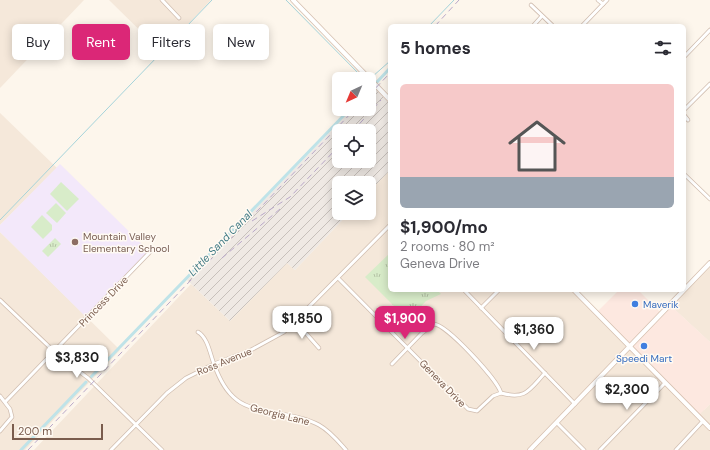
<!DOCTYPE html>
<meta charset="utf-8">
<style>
body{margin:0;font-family:"DM Sans",sans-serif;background:#f2f2f3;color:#2b2b33;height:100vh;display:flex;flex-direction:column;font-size:15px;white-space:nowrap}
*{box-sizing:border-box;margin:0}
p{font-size:13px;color:#7c7c81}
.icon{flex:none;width:22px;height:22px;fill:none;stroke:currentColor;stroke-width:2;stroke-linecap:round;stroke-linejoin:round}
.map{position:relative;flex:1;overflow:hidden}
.drawer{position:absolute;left:388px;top:24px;width:298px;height:268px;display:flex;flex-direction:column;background:#fff;border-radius:6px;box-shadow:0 2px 10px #0003}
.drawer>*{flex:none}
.hud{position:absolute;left:12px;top:24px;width:316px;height:36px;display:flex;gap:8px}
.needle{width:26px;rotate:224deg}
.buttons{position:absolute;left:332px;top:72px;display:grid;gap:8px}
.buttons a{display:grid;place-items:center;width:44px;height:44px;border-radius:6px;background:#fff;box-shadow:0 2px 10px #0003;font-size:20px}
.scale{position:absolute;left:12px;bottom:10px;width:91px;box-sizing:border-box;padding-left:4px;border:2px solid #7a5c4d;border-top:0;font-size:11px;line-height:14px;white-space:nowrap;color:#7a5c4d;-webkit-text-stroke:3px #fffaf3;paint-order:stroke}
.price{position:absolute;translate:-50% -34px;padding:0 9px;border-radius:8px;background:#fff;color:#222;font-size:13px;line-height:26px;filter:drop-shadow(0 1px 2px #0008)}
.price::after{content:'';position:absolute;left:50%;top:24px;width:12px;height:9px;margin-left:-6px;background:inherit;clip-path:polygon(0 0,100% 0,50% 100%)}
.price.active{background:#db2777;color:#fff}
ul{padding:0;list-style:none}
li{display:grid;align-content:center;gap:8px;height:212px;padding:0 12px}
li span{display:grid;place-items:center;height:124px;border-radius:6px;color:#555}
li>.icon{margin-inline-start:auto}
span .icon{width:72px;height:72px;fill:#fffc;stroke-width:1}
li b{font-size:17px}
h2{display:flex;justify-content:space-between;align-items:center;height:48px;padding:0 12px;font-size:17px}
.tag{padding:0 14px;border-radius:6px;background:#fff;box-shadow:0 2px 10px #0003;font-size:14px;line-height:36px}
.tag.active{background:#db2777;color:#fff}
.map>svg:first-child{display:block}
.residential{fill:#f5e8da}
.commercial{fill:#fde8e0}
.industrial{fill:url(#industrial-furrows);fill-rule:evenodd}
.education{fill:#f3e8fa}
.park{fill:url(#park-tufts)}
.pitch{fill:#d8ecc9}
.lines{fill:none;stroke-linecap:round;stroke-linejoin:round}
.stream{stroke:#a5d3da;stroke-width:1}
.canal{stroke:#bfe3e8;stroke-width:3}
.street-casing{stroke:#d1beb0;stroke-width:4.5}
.secondary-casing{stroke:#d6c0b0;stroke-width:5.5}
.street{stroke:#fff;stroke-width:3}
.secondary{stroke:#fff;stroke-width:4}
.rail{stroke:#b9a8c9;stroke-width:1;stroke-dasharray:6 4;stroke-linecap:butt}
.education-dot{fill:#8d6e63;stroke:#fffaf3;stroke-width:1.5}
.shop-dot{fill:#3f7fe0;stroke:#fffaf3;stroke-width:1.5}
.labels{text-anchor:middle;stroke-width:3;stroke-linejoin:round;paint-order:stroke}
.education-label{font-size:10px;fill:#785e54;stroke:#fffaf3;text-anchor:start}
.street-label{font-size:10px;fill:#7a5c4d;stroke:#fffaf3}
.shop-label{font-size:10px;fill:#366cbe;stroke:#fffaf3;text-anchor:start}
.water-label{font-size:11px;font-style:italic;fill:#437c86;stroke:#fffaf3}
</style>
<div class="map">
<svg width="710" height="450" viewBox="0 0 710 450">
<defs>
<pattern id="industrial-furrows" width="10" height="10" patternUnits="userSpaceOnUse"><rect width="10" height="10" fill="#efe9e4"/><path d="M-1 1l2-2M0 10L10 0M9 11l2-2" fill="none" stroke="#c7c0bb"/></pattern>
<pattern id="park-tufts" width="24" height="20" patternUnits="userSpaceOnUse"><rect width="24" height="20" fill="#d8ecc9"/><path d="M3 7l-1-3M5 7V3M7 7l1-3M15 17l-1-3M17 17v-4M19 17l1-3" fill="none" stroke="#b4c2a5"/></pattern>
</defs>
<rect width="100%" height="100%" fill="#fdf6ec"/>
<!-- residential -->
<g class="residential">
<path d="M0 0H84L0 88Z"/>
<path d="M109 0H211L162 52Z"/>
<path d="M0 113 57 168 0 225Z"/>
<path d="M390 170V290H574L704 410 710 404V450H34L191 284 230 321 287 263 295 270 349 213H369V192Z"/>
<path d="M0 232 120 350 25 450H0Z"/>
<path d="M710 267V342L671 306Z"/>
</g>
<!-- commercial -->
<path class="commercial" d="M619 290H638L662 314 671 306 710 342V404L698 416 596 313Z"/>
<!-- industrial -->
<path class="industrial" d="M376 85 390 100V170L369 192V183H339V213H349L295 270 287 263 230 321 187 280 352 109H369V92ZM339 131H369V161H339Z"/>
<!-- education -->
<path class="education" d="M60 164 150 252 86 317 0 232V225Z"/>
<!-- park -->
<g class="park">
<path d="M55 238 61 244 48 257 42 251Z"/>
<path d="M390 253V290H437L441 294 426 301 408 320 365 277Z"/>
</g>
<!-- pitch -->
<g class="pitch">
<path d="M61 182 79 199 67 211 50 194Z"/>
<path d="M56 203 66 213 57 223 46 213Z"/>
<path d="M42 215 52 225V230L43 239 31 227Z"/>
<path d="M390 275V290H413L401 302H398L380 282Z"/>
</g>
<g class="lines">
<!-- stream -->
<g class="stream">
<path d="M286 0 364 79"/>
<path d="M429 26 454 0"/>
<path d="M372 77 390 61"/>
<path d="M0 220 212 0"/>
</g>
<!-- canal -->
<g class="canal">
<path d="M377 82 390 68"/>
<path d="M369 89 371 87"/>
<path d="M91 377 350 109"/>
<path d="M21 450 86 382"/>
</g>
<defs>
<g id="street">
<path d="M162 0 179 18"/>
<path d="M598 0 603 4"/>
<path d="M531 5 552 25"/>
<path d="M533 26 542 16"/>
<path d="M582 26 607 0"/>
<path d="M684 57 710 30"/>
<path d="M684 110 710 84"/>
<path d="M684 115 688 120"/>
<path d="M684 174 710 199"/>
<path d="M338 278 468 409 477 411 493 396 501 393"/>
<path d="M464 290 575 404"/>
<path d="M0 300 60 357 88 378 162 450"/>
<path d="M481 308 499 290"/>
<path d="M296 322 319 348"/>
<path d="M198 332C208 338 210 354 214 364 219 378 225 391 237 400 254 414 296 412 319 425 330 431 338 441 346 450"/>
<path d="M509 336 524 321"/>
<path d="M392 364 422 333 434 324C447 325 497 379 501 393 526 400 529 390 545 373"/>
<path d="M0 396 10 409 12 417 0 431"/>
<path d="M6 401 150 252"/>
<path d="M557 423 584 450"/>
<path d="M111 450 167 393 186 378 214 364 251 350 284 332 390 225"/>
<path d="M600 450 665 383"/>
<path d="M676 450 703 421"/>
</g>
<g id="secondary">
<path d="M293 0 390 100"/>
<path d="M574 290 710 428"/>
<path d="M530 450 710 263"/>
</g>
</defs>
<!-- street casing -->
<use href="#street" class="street-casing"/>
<!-- secondary casing -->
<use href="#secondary" class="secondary-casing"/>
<!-- street -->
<use href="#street" class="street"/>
<!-- secondary -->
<use href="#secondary" class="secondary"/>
<!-- rail -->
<g class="rail">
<path d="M435 26 459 0"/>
<path d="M369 95 390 73"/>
<path d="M353 131 381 100"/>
<path d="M252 221 290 197 339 146"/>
<path d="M222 258 280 209"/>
<path d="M28 450 355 109"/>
</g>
</g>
<!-- markers -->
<circle class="education-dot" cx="75" cy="242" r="4"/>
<g class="shop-dot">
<circle cx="635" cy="304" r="4"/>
<circle cx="644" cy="346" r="4"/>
</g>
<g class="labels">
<!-- education labels -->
<g class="education-label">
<text x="83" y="240">Mountain Valley<tspan x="83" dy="12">Elementary School</tspan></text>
</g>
<!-- street labels -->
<g class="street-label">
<text transform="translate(103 301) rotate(-46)" y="4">Princess Drive</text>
<text transform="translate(224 361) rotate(-22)" y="4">Ross Avenue</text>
<text transform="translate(443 383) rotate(46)" y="4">Geneva Drive</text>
<text transform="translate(280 414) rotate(14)" y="4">Georgia Lane</text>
</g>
<!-- shop labels -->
<g class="shop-label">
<text x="643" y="308">Maverik</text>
<text x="644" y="362" text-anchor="middle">Speedi Mart</text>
</g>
<!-- water labels -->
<g class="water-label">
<text transform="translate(220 243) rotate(-46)" y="4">Little Sand Canal</text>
</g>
</g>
</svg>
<div class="buttons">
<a><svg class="needle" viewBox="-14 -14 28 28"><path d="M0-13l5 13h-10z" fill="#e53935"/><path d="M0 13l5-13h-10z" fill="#7c7c81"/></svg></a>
<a><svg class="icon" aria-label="locate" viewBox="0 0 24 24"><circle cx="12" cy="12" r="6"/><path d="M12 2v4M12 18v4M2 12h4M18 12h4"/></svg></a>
<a><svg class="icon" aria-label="layers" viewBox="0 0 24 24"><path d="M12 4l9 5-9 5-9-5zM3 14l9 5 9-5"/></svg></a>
</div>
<div class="scale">200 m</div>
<b class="price" style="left:302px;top:340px">$1,850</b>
<b class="price active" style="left:405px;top:340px">$1,900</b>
<b class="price" style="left:534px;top:351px">$1,360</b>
<b class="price" style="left:77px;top:379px">$3,830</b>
<b class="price" style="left:627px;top:411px">$2,300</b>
<div class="hud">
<a class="tag">Buy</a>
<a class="tag active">Rent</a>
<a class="tag">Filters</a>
<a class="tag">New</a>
</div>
<section class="drawer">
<h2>5 homes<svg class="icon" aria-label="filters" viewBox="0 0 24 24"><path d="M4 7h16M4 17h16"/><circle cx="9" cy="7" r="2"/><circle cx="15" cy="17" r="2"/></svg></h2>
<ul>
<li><span style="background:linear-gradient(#f6c9c9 75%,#9aa5b1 0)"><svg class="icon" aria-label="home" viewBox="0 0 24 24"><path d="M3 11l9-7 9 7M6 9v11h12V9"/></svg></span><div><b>$1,900/mo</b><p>2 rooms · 80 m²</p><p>Geneva Drive</p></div></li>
</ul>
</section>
</div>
